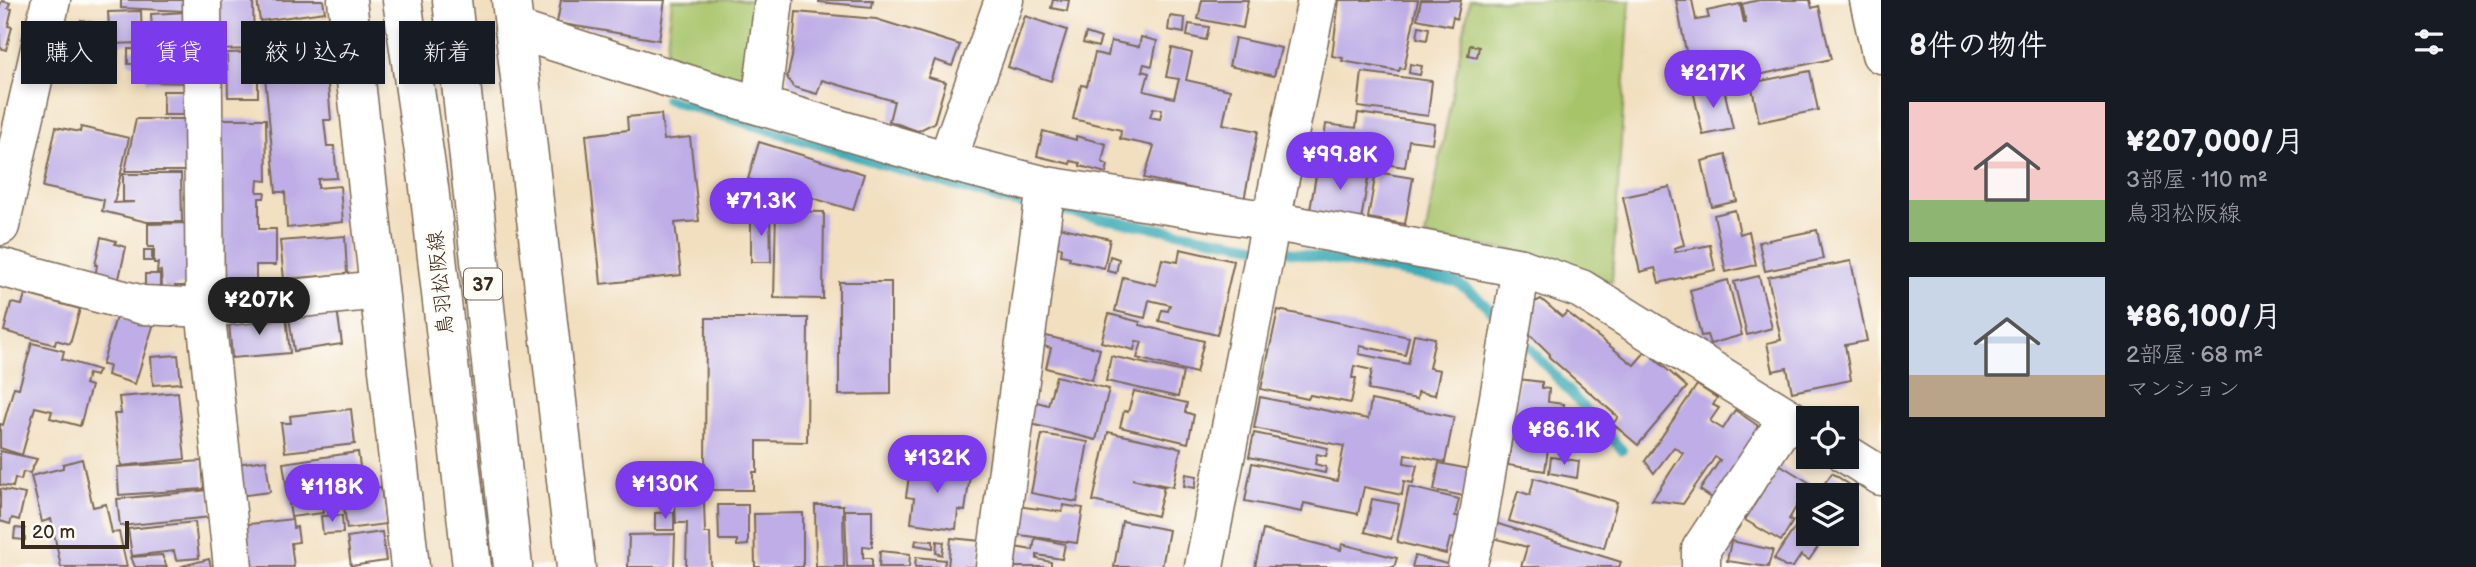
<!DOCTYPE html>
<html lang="ja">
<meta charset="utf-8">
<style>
body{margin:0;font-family:"Balsamiq Sans","Klee One",sans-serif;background:#20242c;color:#f1f3f6;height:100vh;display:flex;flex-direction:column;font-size:26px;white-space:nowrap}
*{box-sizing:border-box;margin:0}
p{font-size:23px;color:#9ea1a6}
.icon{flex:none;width:38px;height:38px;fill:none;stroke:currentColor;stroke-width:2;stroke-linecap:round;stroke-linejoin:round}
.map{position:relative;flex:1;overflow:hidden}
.sheet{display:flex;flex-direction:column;background:#171b24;width:595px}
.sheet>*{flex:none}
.banner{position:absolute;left:21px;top:21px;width:665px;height:63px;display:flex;gap:14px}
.buttons{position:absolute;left:1796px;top:406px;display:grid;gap:14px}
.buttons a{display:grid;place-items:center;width:63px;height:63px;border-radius:0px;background:#171b24;box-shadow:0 4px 10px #0003;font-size:35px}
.scale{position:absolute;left:21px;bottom:18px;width:108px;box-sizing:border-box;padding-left:7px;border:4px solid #3b2a1e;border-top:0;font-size:19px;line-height:24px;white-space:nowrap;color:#3b2a1e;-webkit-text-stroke:5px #fdfcf7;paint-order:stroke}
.price{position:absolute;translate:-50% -60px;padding:0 16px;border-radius:24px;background:#7c3aed;color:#fff;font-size:23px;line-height:46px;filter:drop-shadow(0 2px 4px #0008)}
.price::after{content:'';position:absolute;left:50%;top:42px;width:21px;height:16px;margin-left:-10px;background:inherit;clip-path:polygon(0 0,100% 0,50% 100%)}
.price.current{background:#222;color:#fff}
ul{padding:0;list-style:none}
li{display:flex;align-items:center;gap:21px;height:175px;padding:0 28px}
li span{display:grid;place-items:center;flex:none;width:196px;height:140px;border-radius:0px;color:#555}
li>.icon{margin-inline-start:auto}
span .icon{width:84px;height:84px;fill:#fffc;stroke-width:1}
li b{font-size:30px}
h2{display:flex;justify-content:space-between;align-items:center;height:84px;padding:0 28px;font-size:30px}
.tag{padding:0 24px;border-radius:0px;background:#171b24;box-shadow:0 4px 10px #0003;font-size:24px;line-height:63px}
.tag.current{background:#7c3aed;color:#fff}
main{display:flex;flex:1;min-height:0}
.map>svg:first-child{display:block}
.green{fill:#a8c46b;stroke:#727744;stroke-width:2}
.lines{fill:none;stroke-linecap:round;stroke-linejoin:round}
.stream{stroke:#3cacb8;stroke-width:10}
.building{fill:#beade6;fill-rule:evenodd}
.minor-casing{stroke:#7b6957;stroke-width:41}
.major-casing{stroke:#7b6957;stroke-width:41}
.minor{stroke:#fff;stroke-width:38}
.major{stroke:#fff;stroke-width:38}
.labels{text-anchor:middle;stroke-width:5;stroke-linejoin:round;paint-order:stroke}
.shield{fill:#fdfcf7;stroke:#75695f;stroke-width:2}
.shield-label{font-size:19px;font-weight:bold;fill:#3b2a1e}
.street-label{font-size:21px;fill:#3b2a1e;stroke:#fdfcf7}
</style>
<main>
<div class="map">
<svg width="1881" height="567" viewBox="0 0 1881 567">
<rect width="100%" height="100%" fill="#fdfcf7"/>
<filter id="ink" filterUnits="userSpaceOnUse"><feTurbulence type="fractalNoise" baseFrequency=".0143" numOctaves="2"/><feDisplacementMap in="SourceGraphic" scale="14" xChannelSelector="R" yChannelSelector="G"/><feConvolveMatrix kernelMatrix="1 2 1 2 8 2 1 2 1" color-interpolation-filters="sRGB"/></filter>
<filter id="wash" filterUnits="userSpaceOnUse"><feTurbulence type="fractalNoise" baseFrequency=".00686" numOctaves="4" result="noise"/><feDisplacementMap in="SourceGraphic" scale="28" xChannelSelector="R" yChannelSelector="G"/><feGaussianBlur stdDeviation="1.57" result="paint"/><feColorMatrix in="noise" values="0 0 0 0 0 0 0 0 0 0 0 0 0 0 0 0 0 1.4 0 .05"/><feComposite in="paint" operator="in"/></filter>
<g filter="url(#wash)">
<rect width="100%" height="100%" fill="#f2dfc0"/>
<!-- green -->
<g class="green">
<path d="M672 0H761L753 64 737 78 666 53Z"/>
<path d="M1470 0H1630L1612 282 1528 253 1425 237Z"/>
</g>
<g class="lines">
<!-- stream -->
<g class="stream">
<path d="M666 99 1004 201 1456 282 1476 296 1503 322"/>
<path d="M1518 335 1622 450"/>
</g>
</g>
<g id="blocks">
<!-- building -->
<g class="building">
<path d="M121 0H185V11L121 8Z"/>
<path d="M215 0H253L254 49 216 50Z"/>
<path d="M257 0H323L325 12 260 21Z"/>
<path d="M561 0H665L659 40 557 23Z"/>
<path d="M819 0H873L872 7 819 2Z"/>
<path d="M1053 0H1069L1067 11 1051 8Z"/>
<path d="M1202 0H1248L1243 28 1198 19Z"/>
<path d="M1339 0H1418L1404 69 1400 68 1399 71 1342 61 1343 58 1332 56Z"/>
<path d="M1421 0H1461L1457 19 1453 17 1451 26 1417 19Z"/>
<path d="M1676 0H1692L1696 20 1709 18 1707 11 1740 4 1744 23H1746L1742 4 1759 0H1810L1812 8 1819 6 1831 59 1722 83 1720 71 1691 77Z"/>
<path d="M2 1 10 3 8 8 12 9 8 26 12 27 6 50 0 48V5Z"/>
<path d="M141 11 142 43 110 44 108 12Z"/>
<path d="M188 12 190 44 153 46 151 14Z"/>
<path d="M796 12 876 19 960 45 952 66 935 60 928 77 946 82 934 123 918 131 889 121 894 101 822 80 817 94 793 87 787 77 792 57Z"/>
<path d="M1025 16 1067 30 1051 81 1008 67Z"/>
<path d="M1170 16 1185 18 1184 33 1168 30Z"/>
<path d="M81 20 108 26 98 70 70 63Z"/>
<path d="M326 21 328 38H324L331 120H324L327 146H334L337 178 318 179V188L340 186 343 222 287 228 285 192H276L264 66 261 67 257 27Z"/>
<path d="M1189 24 1209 27 1206 40 1187 36Z"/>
<path d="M1419 26 1429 28 1427 40 1417 38Z"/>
<path d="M1086 33 1101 38 1098 47 1083 43Z"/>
<path d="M1141 37 1157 41 1152 66 1144 64 1142 71 1149 73 1144 91 1174 98 1179 79 1166 77 1172 48 1192 53 1186 80 1230 90 1223 124 1258 131 1244 200 1144 178 1154 146 1120 139 1121 130 1073 119 1081 85 1087 86 1095 53 1108 56 1111 41 1139 47ZM1153 108 1162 109 1160 119 1150 117Z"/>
<path d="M1235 38 1281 48 1274 76 1229 66Z"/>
<path d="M1470 45 1479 47 1477 57 1468 55Z"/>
<path d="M105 48 118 49 117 59H105Z"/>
<path d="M128 49 188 50V83L146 82 147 64H128Z"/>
<path d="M258 52V97H228L227 53Z"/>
<path d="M1410 64 1422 66 1420 75 1409 73Z"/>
<path d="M101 65 110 66 109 75 100 74Z"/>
<path d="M1810 71 1818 110 1759 122 1751 83Z"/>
<path d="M1362 72 1432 81 1428 116 1358 107Z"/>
<path d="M1723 84 1733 129 1703 135 1693 90Z"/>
<rect x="163" y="91" width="26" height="24"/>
<path d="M1358 113 1435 124 1432 143 1409 140 1405 167 1322 155 1326 124 1356 128Z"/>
<path d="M661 114 664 140 690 137 699 221 675 223 681 275 601 284 586 135 628 130 627 117Z"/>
<path d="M136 119H190V171H125Z"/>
<path d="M216 119H266L267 181 258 180 257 192H265L264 198H259V229H276V265H256V281H218Z"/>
<path d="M56 127 80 132 81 127 129 138 114 203 135 202H123V174H181L182 222H147L102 211 104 200 43 187Z"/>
<path d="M1043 131 1076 140V136L1106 144 1102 162 1108 165 1106 173 1080 166V163L1071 161 1070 164 1037 156Z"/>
<path d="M759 142 864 174 853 210 748 179Z"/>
<path d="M1726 155 1737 201 1712 207 1702 161Z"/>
<path d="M1318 164 1369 173 1361 220 1310 210Z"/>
<path d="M1376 172 1413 178 1405 224 1368 218Z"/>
<path d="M1670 187 1684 245 1674 248 1675 252 1710 245 1715 270 1659 283 1655 268 1640 272 1623 197Z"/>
<path d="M1735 210 1740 234 1749 231 1756 265 1726 272 1714 215Z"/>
<path d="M776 211 824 212 823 299 774 298Z"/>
<path d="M751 214H770L771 262H751Z"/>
<path d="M189 223 191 286H175V291L162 287 161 271 157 272 158 263H154V247H148V224Z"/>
<path d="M1055 226 1110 239 1104 268 1069 260 1070 257 1061 255 1062 248 1051 246Z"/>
<path d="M1817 230 1823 259 1765 271 1759 242Z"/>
<path d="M345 236 347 274 284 279 280 241Z"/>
<path d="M101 237 116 241 115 244 126 247 118 283 95 278 97 265H95Z"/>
<path d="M1180 249 1234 261 1217 335 1159 321 1162 310 1168 311 1170 305 1149 300 1145 318 1115 311 1123 277 1156 285 1162 259 1178 262Z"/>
<rect x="144" y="250" width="8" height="11"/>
<path d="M1110 256 1119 259 1116 273 1107 271Z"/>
<path d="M1851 261 1867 341 1845 345 1851 380 1792 392 1787 368 1773 371 1767 343 1781 340 1768 277Z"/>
<path d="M145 274H160V290L145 291Z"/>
<path d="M1759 276 1772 328 1747 335 1734 282Z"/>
<path d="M1728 280 1742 335 1710 344 1707 335 1701 336 1690 290Z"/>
<path d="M839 282H891V394L839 395Z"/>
<path d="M25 294 80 309 70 344 56 340 55 345 4 331 11 303 22 305Z"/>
<path d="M1541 299 1562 317 1567 312 1634 365 1646 351 1687 387 1638 445 1613 424 1618 417 1549 357 1550 354 1525 330 1529 305Z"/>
<path d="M337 309 342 344 294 351 289 317Z"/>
<path d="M1278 310 1409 337 1405 355 1360 346 1359 354 1408 364 1414 334 1435 338 1429 368 1440 370 1435 395 1418 392 1417 399 1368 390 1372 370 1354 366 1352 378H1356L1351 403 1310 395 1308 399 1261 389Z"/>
<path d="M1109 314 1140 322V325L1204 341 1196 373 1137 358 1142 342 1136 341 1134 350 1101 342Z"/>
<path d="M286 316 290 353 232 358 229 322Z"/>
<path d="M116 317 154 323 135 384 107 375 109 366 102 365Z"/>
<path d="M706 318H808L807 442 757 441V472H753V490H702L703 472H705Z"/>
<path d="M1042 335 1100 349 1092 380 1046 368 1051 348 1040 345Z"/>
<path d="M32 343 64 351 62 359 99 370 96 376 88 374 85 384 91 386 80 426 50 418 52 411 35 407 22 455 0 448V424L3 425 14 387 19 388Z"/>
<path d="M178 355 181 383 153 385 151 357Z"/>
<path d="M1111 356 1183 372 1178 397 1106 381Z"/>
<path d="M1056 376 1109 389 1096 440 1027 423 1033 401 1048 405Z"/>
<path d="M1518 379 1542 382V388L1549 389 1548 402 1564 404 1562 428 1514 424Z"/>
<path d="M1697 385 1717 398 1713 405 1719 408 1710 421 1723 429 1735 410 1757 425 1758 437 1715 500 1700 490 1720 460 1715 457 1683 504 1652 500 1683 453 1674 447 1654 473 1645 461Z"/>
<path d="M1134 391 1187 403 1185 412 1194 415 1188 443 1120 427 1124 411 1128 412Z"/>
<path d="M178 392 185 459 121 466 114 414H121L119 397Z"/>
<path d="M1260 397 1368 419 1371 400 1454 417 1445 462 1405 454 1404 463 1417 465 1413 483 1404 481 1402 495 1364 487 1358 514 1304 503 1302 512 1245 501 1252 463 1337 481 1344 446 1254 428Z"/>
<path d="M351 409 355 444 285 452 281 423H291L290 416Z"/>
<path d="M1513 429 1560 436 1559 444 1549 442 1545 471 1508 465Z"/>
<path d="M1108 432 1181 448 1173 487 1132 479 1164 487 1157 516 1093 501Z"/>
<path d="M1254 433 1328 448 1326 456 1317 454 1315 464 1326 467 1325 473 1249 457Z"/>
<path d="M1042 434 1088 442 1077 502 1031 493Z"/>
<path d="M0 451 37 459 30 473 23 472 21 480 15 478 13 487 0 485Z"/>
<path d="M358 452 363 489 381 487 386 524 347 529 341 485 322 488 325 506H322L323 513 291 517 283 463Z"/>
<path d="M1551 457 1579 461 1577 478 1549 473Z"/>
<path d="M82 459 93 507 106 504 112 533 119 532 127 567H61L51 519 42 522 31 476 63 468V464Z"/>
<path d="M266 460 270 492 239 496 236 464Z"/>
<path d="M202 461 204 489 119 495 117 467Z"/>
<path d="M911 462 939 466 938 471 970 475 965 511 958 510 956 529 911 523 914 498 906 497Z"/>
<path d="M1439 463 1469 469 1464 496 1434 490Z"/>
<path d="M1779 464 1810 483 1789 519 1793 521 1781 541 1745 520Z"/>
<path d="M1832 473 1856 489 1846 504V495H1816Z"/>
<path d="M1186 474 1197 476 1195 488 1184 486Z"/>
<path d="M1534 478 1617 502 1604 548 1509 521 1518 491 1530 495Z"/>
<path d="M1409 487 1459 499 1455 516 1462 517 1457 539 1450 538 1446 554 1397 542Z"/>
<path d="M0 489 25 494 19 520 12 518 10 524 0 521Z"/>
<path d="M209 490 211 517 120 526 117 499Z"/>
<path d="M1372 499 1399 504 1391 539 1365 532Z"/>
<path d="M675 502H704L705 533H710L711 567H686L687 523H676Z"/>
<path d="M718 505H748V545L737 546V540H719Z"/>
<path d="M815 505H843L844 567H816Z"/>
<path d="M1063 505 1083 508 1077 543 1013 534 1017 506 1062 512Z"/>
<path d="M1808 508V534H1827L1809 560 1801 555 1793 567H1785L1774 559Z"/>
<path d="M845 510H872V547L863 546V558H872V567H847Z"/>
<path d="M674 512V530H655V513Z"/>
<path d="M803 513V567H755L754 514Z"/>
<path d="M342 515 343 533 323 534 321 516Z"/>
<path d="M292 519 293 528 297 527 299 542 291 543 294 567H249L241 525Z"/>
<path d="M1122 521 1169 530 1162 567H1114Z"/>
<path d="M195 522 199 558 176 560 174 551 132 556 128 529Z"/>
<path d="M1495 523 1621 562 1619 567H1521L1527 547 1490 537Z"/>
<path d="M15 528 25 529V540L14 539Z"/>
<path d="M1263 530 1341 550 1342 544 1397 558 1394 567H1255Z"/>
<path d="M382 532 386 561 351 566 347 537Z"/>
<path d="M675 534 674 567H628L629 535Z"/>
<path d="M951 538 981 541 979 567H948Z"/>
<path d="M1035 538 1065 544 1062 559 1037 555V559L1051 562V567H1011L1014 547 1033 550Z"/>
<path d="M916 540 933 541V548L915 545Z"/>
<path d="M937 541 944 542 942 555 936 553Z"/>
<path d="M1731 541 1773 550 1768 567 1727 561Z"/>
<path d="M880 551 910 554 909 567H879Z"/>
<path d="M162 555 167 567H135L131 557Z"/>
<path d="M1415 556 1448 564V567H1412Z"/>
<path d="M916 557 945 560 944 567H915Z"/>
<path d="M209 559 211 567H183L182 566Z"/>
</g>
</g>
</g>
<g filter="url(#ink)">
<use href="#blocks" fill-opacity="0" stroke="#7b6957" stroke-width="2"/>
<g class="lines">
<defs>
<g id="minor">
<path d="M202 0 205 308 379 290"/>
<path d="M347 0 410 567"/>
<path d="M511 0 576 567"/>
<path d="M514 29 710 91 947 161 1046 186 1271 221 1521 268 1581 289 1808 430"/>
<path d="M761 104 774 0"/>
<path d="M947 161 1004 0"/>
<path d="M0 226 51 0"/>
<path d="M0 267 143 305 205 308 233 567"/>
<path d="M1846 454 1881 476"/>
<path d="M995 567 1046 186"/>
<path d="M1204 567 1271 221 1317 0"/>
<path d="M1467 567 1476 533 1521 268"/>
<path d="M1701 567V549L1788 418"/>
</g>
<g id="major">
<path d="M402 0 429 187 472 567"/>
<path d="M452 0 513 567"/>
<path d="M1869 0 1881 54"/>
</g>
</defs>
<!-- minor casing -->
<use href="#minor" class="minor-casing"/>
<!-- major casing -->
<use href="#major" class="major-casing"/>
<!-- minor -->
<use href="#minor" class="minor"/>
<!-- major -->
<use href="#major" class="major"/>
</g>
</g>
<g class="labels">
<!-- shield labels -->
<rect class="shield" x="464" y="268.5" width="38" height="31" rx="5"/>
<g class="shield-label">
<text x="483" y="291">37</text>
</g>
<!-- street labels -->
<g class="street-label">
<text transform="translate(440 283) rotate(-96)" y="7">鳥羽松阪線</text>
</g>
</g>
</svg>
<div class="buttons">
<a><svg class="icon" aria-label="locate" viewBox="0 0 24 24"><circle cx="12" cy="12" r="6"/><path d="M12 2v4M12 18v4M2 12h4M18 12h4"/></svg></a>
<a><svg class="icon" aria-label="layers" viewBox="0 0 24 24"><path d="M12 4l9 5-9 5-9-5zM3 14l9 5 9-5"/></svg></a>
</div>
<div class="scale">20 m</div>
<b class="price" style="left:1713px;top:110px">¥217K</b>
<b class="price" style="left:1340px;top:192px">¥99.8K</b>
<b class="price" style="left:761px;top:238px">¥71.3K</b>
<b class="price current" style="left:259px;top:337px">¥207K</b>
<b class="price" style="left:1564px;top:467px">¥86.1K</b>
<b class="price" style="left:937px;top:495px">¥132K</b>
<b class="price" style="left:665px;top:521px">¥130K</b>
<b class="price" style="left:332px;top:524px">¥118K</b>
<div class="banner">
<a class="tag">購入</a>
<a class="tag current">賃貸</a>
<a class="tag">絞り込み</a>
<a class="tag">新着</a>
</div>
</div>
<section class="sheet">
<h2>8件の物件<svg class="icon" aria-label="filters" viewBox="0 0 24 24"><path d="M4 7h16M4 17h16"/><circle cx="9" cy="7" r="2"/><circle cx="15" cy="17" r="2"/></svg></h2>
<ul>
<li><span style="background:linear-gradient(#f6c9c9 70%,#8fb573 0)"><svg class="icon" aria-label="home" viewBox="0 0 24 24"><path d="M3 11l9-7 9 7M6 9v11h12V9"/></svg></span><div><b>¥207,000/月</b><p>3部屋 · 110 m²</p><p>鳥羽松阪線</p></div></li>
<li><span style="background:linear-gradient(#c9d6e8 70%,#b9a48a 0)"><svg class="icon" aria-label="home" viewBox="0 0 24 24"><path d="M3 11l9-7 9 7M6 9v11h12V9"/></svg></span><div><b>¥86,100/月</b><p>2部屋 · 68 m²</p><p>マンション</p></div></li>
</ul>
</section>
</main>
